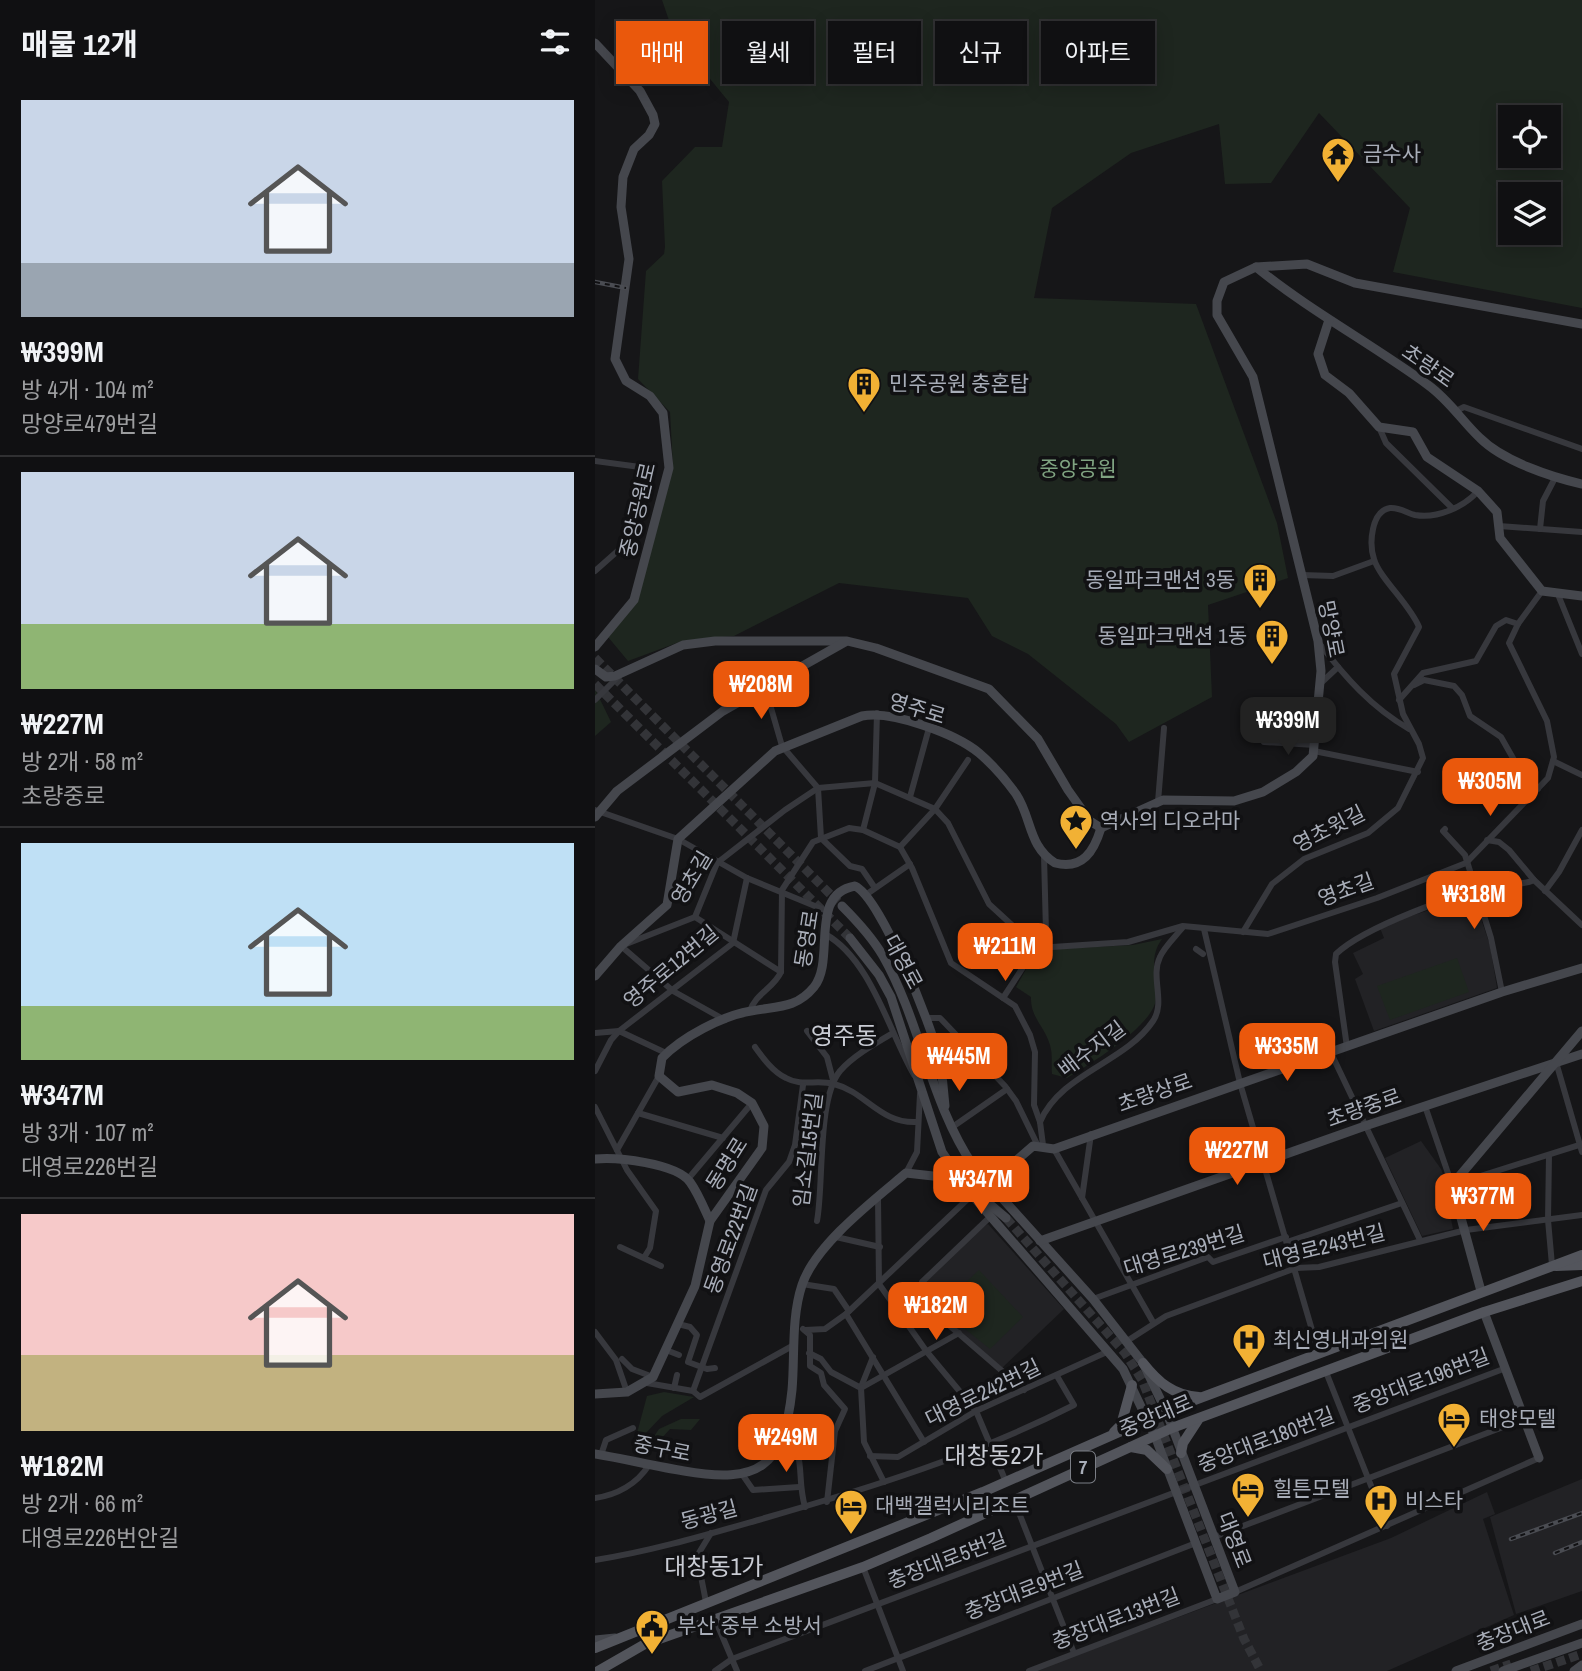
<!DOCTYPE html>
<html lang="ko">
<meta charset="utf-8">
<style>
body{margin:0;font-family:"Archivo Narrow","Noto Sans KR",sans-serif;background:#1e1e20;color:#f1f3f6;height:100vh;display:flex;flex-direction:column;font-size:26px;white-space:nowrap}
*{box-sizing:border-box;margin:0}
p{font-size:23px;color:#9c9d9f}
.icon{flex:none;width:38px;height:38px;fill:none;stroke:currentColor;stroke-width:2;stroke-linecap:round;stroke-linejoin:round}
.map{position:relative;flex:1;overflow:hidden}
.panel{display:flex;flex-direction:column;background:#101012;width:595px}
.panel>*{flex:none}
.top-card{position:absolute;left:21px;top:21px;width:665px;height:63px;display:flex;gap:14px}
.fabs{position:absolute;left:903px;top:105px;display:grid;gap:14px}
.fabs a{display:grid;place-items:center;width:63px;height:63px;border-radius:0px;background:#101012;box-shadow:0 4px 18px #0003,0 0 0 2px #303032;font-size:35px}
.price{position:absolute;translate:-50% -60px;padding:0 16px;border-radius:14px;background:#ea580c;color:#fff;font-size:23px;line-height:46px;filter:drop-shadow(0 2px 4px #0008)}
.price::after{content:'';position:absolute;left:50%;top:42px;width:21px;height:16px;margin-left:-10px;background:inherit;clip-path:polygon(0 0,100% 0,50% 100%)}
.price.on{background:#222;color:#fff}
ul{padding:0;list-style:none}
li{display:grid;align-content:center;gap:14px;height:371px;padding:0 21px}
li+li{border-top:2px solid #303032}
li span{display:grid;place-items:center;height:217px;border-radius:0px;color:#555}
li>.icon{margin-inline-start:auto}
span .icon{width:126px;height:126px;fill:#fffc;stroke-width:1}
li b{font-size:30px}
h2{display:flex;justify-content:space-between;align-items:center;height:84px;padding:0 21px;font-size:30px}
.pill{padding:0 24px;border-radius:0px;background:#101012;box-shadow:0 4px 18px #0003,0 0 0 2px #303032;font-size:24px;line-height:63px}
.pill.on{background:#ea580c;color:#fff}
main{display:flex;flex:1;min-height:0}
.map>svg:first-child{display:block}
.built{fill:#222225}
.green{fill:#1e261f;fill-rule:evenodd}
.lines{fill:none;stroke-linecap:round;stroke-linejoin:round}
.secondary-tunnel{stroke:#333438;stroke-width:9;stroke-dasharray:9 4.5;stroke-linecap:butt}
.street{stroke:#37383d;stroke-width:6}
.secondary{stroke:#45474d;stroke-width:9}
.primary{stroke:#53555c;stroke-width:10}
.rail-casing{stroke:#4a4c52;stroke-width:4.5}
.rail{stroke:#111113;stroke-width:2;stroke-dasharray:5;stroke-linecap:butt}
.labels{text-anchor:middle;stroke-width:7;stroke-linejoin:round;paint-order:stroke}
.shield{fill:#111113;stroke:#7b7e86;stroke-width:2}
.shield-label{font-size:19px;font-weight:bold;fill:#a8adb8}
.poi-label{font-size:21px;fill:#a8adb8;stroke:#111113;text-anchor:start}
.street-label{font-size:21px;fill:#a8adb8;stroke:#111113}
.park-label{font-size:21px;fill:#7fa381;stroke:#111113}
.quarter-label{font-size:24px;fill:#c9ccd4;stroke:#111113}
</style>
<main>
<section class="panel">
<h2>매물 12개<svg class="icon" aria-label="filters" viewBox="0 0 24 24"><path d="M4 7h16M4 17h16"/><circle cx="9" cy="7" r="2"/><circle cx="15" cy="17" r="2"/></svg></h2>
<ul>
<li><span style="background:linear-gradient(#c9d6e8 75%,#9aa5b1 0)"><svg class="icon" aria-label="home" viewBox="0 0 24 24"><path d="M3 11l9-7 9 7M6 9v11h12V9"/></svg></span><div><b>₩399M</b><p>방 4개 · 104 m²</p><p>망양로479번길</p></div></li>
<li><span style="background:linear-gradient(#c9d6e8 70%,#8fb573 0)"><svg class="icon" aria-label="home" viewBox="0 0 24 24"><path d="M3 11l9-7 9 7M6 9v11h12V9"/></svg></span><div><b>₩227M</b><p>방 2개 · 58 m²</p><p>초량중로</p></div></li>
<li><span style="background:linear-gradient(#bfe0f5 75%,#8fb573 0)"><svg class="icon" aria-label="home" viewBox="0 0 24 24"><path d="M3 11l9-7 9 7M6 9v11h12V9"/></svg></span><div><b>₩347M</b><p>방 3개 · 107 m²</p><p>대영로226번길</p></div></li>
<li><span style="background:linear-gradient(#f6c9c9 65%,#c2b280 0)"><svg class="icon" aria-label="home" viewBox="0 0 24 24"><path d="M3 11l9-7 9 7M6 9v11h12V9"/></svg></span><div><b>₩182M</b><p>방 2개 · 66 m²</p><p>대영로226번안길</p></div></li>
</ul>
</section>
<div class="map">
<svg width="987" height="1671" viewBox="0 0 987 1671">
<rect width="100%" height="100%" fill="#161618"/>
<!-- built -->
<g class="built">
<path d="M878 896 895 945 902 988 779 1031 760 979 768 974 758 953 789 938 785 928 791 924Z"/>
<path d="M826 1141 846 1169 855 1194 853 1204 858 1229 827 1236 790 1158Z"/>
<path d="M393 1224 469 1309 407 1368 328 1302 327 1283 384 1229Z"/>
<path d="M987 1479V1591L921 1614 895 1517Z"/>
<path d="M892 1492 900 1514 888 1519 919 1615 792 1671H439L796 1538Z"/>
</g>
<!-- green -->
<g class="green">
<path d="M67 0H987V308L798 272 815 208 724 113 676 183 630 184 624 124 536 153 457 208 439 298 601 304 682 523 693 578 613 605 617 697 534 742 521 724 433 654 397 636 373 598 244 583 139 636 87 641 33 661 13 637 44 596 78 467 75 412 43 379 51 271 69 254 70 247 67 181 100 147H127L134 102 79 35ZM915 117H954V156H915ZM915 194H954V233H915Z"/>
<path d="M0 689 16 722 0 736Z"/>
<path d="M567 939C553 958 562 976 561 998 560 1025 495 1064 472 1078L457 1074C456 1064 458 1056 455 1045 450 1027 435 1017 436 997L421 987 442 950 538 945Z"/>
<path d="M862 958 874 992 795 1020 782 986Z"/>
<path d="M384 1270 428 1317 395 1349 344 1308Z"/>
<path d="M69 1392 99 1397 67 1416 49 1435 42 1433 52 1396Z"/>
<path d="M86 1419H105L96 1430 75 1429 64 1441 58 1438 64 1429Z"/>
</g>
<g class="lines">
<!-- secondary-tunnel -->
<g class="secondary-tunnel">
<path d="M0 658 243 902"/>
<path d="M0 684 255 938"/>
<path d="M411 1218 530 1353 547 1380 649 1639 666 1671"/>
<path d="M896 1671 916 1664"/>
<path d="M936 1671 987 1654"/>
</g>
<!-- street -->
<g class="street">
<path d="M861 411 869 407 987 449"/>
<path d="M784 427 791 443 857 508"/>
<path d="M0 461 45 467 49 473 35 540 0 571"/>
<path d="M904 526 987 532"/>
<path d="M945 529 948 501 960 478"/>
<path d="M707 575 738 576 779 561"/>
<path d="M962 592 987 654"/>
<path d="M724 643C750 677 776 707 814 729"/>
<path d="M727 682 743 667"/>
<path d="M819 685 829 680 859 686 867 695 875 716 906 737 927 774 943 789"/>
<path d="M170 687 187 746 223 788 226 838 255 866 267 869 280 888"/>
<path d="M0 700 25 675"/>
<path d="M804 700 828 673 881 661 901 626 911 620 923 624"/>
<path d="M669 742 720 745"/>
<path d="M719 751 823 772"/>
<path d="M958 761 987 775"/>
<path d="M315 797 334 728"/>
<path d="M563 802 569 728"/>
<path d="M0 810 83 839 152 878 232 911"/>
<path d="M850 829 848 831 870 855 896 938 907 992"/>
<path d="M268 830 280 783 282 713"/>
<path d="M892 840 904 842 914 850 939 880 987 925"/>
<path d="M305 847 317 868 356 963 420 1006 435 1035 440 1052 439 1105 445 1122 448 1145"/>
<path d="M305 847 340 809 373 760"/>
<path d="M950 891 964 872 987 830"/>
<path d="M272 894 315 864"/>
<path d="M100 917 186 972"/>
<path d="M609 929 645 1083 724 1354"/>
<path d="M648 932 677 884 709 859 773 833 803 808 828 758 824 744 808 714 799 674 824 627C814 603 785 579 779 559 774 544 776 511 795 508 804 507 812 513 820 515 842 519 869 507 883 491"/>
<path d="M230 934C276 959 294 1032 319 1075"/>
<path d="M601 949 608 954"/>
<path d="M408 998 451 932 449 856"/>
<path d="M155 1011C160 994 179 988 186 972L187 890 218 842 254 828 268 830 305 847"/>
<path d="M331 1018H345L410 1086 421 1101 443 1146"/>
<path d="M130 1020 78 991 26 946 100 917 122 863 190 810 223 788 280 783 340 809 353 823 394 904 442 948 533 942 588 926 673 934 782 898 871 863 953 778 959 757 952 721 914 643 923 624 947 591"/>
<path d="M212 1031 232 1057 239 1084"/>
<path d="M0 1033 24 1031 71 1053"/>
<path d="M160 1047C168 1058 178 1072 191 1078 207 1087 222 1079 239 1084 271 1092 285 1124 322 1122"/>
<path d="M752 1047 740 962 741 954C769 927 863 893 902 885 915 883 927 886 939 880"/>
<path d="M736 1053 825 1240"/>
<path d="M961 1062 987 1152"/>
<path d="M0 1071 16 1040 24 1031 138 943 152 878"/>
<path d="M830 1106 857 1185 987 1144"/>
<path d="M0 1107 32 1170 61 1211 55 1248 50 1256"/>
<path d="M43 1113 128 1138"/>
<path d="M445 1122C466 1073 530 1063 558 1021 571 1002 555 977 565 957 569 947 581 936 588 927"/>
<path d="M356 1128 412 1089"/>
<path d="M459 1149 558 1322"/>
<path d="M22 1150 64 1076"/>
<path d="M954 1155 953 1220 957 1265"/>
<path d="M311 1173 322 1152 325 1094"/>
<path d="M93 1179 157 1103"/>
<path d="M283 1198 284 1284 332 1352 381 1411 411 1482"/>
<path d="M487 1198 496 1134"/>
<path d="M396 1216 327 1282 326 1301 429 1390"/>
<path d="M222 1221C229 1184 222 1099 245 1071 258 1056 281 1043 298 1033"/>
<path d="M241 1237 285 1247"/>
<path d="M692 1242 807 1203"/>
<path d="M25 1247 66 1266"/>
<path d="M207 1284 239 1289 254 1311"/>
<path d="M498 1299 613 1257 618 1262 691 1237"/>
<path d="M251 1314 329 1442"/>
<path d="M83 1324 95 1327 102 1335 93 1362 112 1369 120 1368"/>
<path d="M208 1329 215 1335V1366L226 1373 229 1385 250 1409 240 1431 232 1502"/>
<path d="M210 1330 230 1329 251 1314 377 1195"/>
<path d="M0 1332 21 1360 32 1392"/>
<path d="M532 1341 571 1316 701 1268 724 1267 871 1230 987 1215"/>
<path d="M71 1350 84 1355"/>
<path d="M214 1353 226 1359 236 1372 266 1388 269 1442 289 1482"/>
<path d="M27 1359 37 1369 58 1377"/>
<path d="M731 1372 792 1526"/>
<path d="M52 1383 98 1391 105 1397 199 1345"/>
<path d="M266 1387 278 1357"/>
<path d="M79 1388 82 1375"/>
<path d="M266 1388 364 1333"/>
<path d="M98 1391 171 1190 194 1162 200 1145 208 1085"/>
<path d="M191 1431C212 1459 201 1475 210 1507"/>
<path d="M6 1455 11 1440 38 1428"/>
<path d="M275 1456 303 1457 381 1411 514 1351"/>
<path d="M147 1474 158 1490 204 1487"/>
<path d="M0 1498C22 1495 42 1484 54 1465"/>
<path d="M419 1500 479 1653"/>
<path d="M619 1537 929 1419"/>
<path d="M0 1560C58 1551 114 1534 170 1518 275 1488 381 1455 479 1405L462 1376"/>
<path d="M268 1567 308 1671"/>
<path d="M640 1592 944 1458"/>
<path d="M111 1602 102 1556 116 1533"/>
<path d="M120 1619 142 1671"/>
<path d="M120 1671 137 1659 911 1368"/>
<path d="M270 1671 601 1543"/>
<path d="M434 1671 622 1599"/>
</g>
<!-- secondary -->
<g class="secondary">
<path d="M0 43 45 91 58 115 60 124 54 135 39 149 28 177 26 207 34 259 20 359 31 381 55 396 68 413 74 468 39 600 0 647"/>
<path d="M661 267C715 311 777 344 833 385 854 400 867 421 885 438 908 461 956 477 987 484"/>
<path d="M734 320 723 354 730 375 754 393 784 427 818 432 832 457 883 491 902 512 905 538 947 591 987 596"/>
<path d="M0 669 11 677 20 676 88 645 120 641H252L281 648 394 689 443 739 473 790 495 821 506 828 568 800 639 801 668 792 701 772 718 756 726 671 723 641 658 377 622 315V301L629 282 661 267 712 264 760 283 987 324"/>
<path d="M0 817 22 791 128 711 250 642"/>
<path d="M247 906C262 921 277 937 288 956 326 1023 335 1102 379 1167L498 1299 548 1363 571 1411 640 1592 622 1599 560 1436 528 1369 377 1195 347 1152 296 997 284 975 255 938"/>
<path d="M0 976 26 946 72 905 83 839 180 751 267 716C297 710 361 734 384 753 398 765 411 780 421 794 437 818 433 846 460 863 488 870 499 851 506 828"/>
<path d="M0 1159C22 1157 81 1163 95 1182 103 1193 109 1208 115 1221"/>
<path d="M394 1184 438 1146 459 1149 907 992 987 968"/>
<path d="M445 1241 770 1126 987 1054"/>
<path d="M886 1291 857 1185 987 1031"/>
<path d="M889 1312 944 1458"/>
<path d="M0 1394 32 1392 58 1377 100 1286 115 1221 167 1148 169 1126 157 1103 142 1093 117 1085 83 1092 64 1076 67 1058C87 1037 127 1016 156 1011 182 1006 201 1009 219 987 241 960 213 894 260 886 286 898 337 1027 344 1058 347 1074 349 1091 350 1106"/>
<path d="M0 1454C30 1459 59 1466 89 1471 163 1484 189 1468 197 1390 200 1356 196 1318 207 1285 220 1245 279 1200 311 1173L365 1179 411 1218"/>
<path d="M0 1640 20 1638"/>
<path d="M861 1671 987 1624"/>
<path d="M908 1671 987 1643"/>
<path d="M979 1671 987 1665"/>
</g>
<!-- primary -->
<g class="primary">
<path d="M961 1266 987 1265"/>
<path d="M548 1363C563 1382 579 1396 604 1397"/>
<path d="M519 1432 526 1425 537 1385"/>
<path d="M536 1447 552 1450 572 1469"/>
<path d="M586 1453 588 1443 603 1420"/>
<path d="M0 1648 388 1492 581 1407 987 1255"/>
<path d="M3 1671 50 1644 268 1567 336 1538 577 1428 889 1312 987 1281"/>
</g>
<defs>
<g id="rail">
<path d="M0 282 31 288"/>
<path d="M916 1539 987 1513"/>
<path d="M960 1553 987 1542"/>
</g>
</defs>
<!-- rail casing -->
<use href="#rail" class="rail-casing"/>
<!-- rail -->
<use href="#rail" class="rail"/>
</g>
<!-- icons -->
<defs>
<symbol id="temple-pin" viewBox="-11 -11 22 30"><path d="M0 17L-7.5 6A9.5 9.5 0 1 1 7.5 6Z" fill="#f2b134" stroke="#111113"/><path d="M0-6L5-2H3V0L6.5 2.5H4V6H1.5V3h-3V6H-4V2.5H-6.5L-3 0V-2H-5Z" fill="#111"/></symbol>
<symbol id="building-pin" viewBox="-11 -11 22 30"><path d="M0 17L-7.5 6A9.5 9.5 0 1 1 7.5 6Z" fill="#f2b134" stroke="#111113"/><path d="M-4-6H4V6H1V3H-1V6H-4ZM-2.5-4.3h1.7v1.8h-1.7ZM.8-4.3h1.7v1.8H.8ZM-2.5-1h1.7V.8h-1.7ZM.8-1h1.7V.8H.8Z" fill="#111"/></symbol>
<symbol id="sight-pin" viewBox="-11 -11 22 30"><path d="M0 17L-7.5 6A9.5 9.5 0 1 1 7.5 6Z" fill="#f2b134" stroke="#111113"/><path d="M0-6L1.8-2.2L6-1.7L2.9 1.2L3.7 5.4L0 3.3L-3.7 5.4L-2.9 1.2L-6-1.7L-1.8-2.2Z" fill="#111"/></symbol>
<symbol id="hospital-pin" viewBox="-11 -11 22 30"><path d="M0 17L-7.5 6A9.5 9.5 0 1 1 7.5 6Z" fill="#f2b134" stroke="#111113"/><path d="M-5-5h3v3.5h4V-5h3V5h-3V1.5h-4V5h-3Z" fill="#111"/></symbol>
<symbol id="hotel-pin" viewBox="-11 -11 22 30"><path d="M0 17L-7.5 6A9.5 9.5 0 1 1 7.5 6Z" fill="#f2b134" stroke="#111113"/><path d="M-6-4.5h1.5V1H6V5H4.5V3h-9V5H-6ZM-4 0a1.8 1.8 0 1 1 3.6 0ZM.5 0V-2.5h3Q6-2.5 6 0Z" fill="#111"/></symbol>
<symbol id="civic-pin" viewBox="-11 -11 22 30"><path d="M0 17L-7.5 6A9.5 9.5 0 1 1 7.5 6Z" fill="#f2b134" stroke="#111113"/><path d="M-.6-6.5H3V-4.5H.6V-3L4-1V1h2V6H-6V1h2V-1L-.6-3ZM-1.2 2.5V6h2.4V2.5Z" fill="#111"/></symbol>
</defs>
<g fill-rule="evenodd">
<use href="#temple-pin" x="724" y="135" width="38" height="52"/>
<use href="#building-pin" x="250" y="365" width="38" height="52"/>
<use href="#building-pin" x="646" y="561" width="38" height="52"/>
<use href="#building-pin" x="658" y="617" width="38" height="52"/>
<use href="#sight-pin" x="462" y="802" width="38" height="52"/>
<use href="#hospital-pin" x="635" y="1321" width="38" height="52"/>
<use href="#hotel-pin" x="840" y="1400" width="38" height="52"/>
<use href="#hotel-pin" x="634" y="1470" width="38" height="52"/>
<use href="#hospital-pin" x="767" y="1482" width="38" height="52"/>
<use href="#hotel-pin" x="237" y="1487" width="38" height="52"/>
<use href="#civic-pin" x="38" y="1607" width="38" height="52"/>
</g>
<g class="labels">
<!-- shield labels -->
<rect class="shield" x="476" y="1451.5" width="24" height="31" rx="5"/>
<g class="shield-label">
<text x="488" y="1474">7</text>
</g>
<!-- poi labels -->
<g class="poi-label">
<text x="768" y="161">금수사</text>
<text x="294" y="391">민주공원 충혼탑</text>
<text x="640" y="587" text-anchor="end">동일파크맨션 3동</text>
<text x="652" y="643" text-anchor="end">동일파크맨션 1동</text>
<text x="505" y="828">역사의 디오라마</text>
<text x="678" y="1347">최신영내과의원</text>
<text x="884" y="1426">태양모텔</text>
<text x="678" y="1496">힐튼모텔</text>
<text x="810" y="1508">비스타</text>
<text x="280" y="1513">대백갤럭시리조트</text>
<text x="82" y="1633">부산 중부 소방서</text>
</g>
<!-- street labels -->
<g class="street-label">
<text transform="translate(833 366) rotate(35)" y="7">초량로</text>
<text transform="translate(43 510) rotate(-77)" y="7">중앙공원로</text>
<text transform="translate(736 629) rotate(79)" y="7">망양로</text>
<text transform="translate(322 709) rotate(17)" y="7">영주로</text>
<text transform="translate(734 829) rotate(-27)" y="7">영초윗길</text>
<text transform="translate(97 878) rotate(-59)" y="7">영초길</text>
<text transform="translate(751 890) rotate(-20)" y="7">영초길</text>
<text transform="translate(212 939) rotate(-81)" y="7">동영로</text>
<text transform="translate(308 962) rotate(62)" y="7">대영로</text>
<text transform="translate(76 967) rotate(-40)" y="7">영주로12번길</text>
<text transform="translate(497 1049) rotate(-37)" y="7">배수지길</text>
<text transform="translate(560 1093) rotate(-19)" y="7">초량상로</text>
<text transform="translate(769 1108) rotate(-19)" y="7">초량중로</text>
<text transform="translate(213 1150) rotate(-83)" y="7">임소길15번길</text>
<text transform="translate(132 1164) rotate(-58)" y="7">동명로</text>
<text transform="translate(136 1239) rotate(-70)" y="7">동영로22번길</text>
<text transform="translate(729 1247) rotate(-14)" y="7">대영로243번길</text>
<text transform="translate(589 1251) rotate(-17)" y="7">대영로239번길</text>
<text transform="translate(826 1381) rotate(-21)" y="7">중앙대로196번길</text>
<text transform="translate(388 1393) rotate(-26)" y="7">대영로242번길</text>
<text transform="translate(561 1416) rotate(-23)" y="7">중앙대로</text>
<text transform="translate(671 1440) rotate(-21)" y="7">중앙대로180번길</text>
<text transform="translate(67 1449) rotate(11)" y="7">중구로</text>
<text transform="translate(114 1515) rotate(-15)" y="7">동광길</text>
<text transform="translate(639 1540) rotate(69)" y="7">대영로</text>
<text transform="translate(352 1560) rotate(-21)" y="7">충장대로5번길</text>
<text transform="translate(429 1591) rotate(-21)" y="7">충장대로9번길</text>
<text transform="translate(521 1619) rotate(-21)" y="7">충장대로13번길</text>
<text transform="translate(918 1631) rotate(-21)" y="7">충장대로</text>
</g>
<!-- park labels -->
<g class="park-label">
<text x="483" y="476">중앙공원</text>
</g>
<!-- quarter labels -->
<g class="quarter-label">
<text x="249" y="1044">영주동</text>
<text x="399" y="1464">대창동2가</text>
<text x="119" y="1575">대창동1가</text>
</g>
</g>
</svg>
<div class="fabs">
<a><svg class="icon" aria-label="locate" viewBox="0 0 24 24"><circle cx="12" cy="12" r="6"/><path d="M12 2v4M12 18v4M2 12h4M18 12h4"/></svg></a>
<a><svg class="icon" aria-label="layers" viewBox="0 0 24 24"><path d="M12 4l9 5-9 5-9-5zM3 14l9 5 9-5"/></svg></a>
</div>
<b class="price" style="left:166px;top:721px">₩208M</b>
<b class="price on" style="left:693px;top:757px">₩399M</b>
<b class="price" style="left:895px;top:818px">₩305M</b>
<b class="price" style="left:879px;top:931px">₩318M</b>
<b class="price" style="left:410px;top:983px">₩211M</b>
<b class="price" style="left:692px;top:1083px">₩335M</b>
<b class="price" style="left:364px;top:1093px">₩445M</b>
<b class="price" style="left:642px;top:1187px">₩227M</b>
<b class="price" style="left:386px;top:1216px">₩347M</b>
<b class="price" style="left:888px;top:1233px">₩377M</b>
<b class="price" style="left:341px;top:1342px">₩182M</b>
<b class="price" style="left:191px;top:1474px">₩249M</b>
<div class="top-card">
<a class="pill on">매매</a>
<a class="pill">월세</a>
<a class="pill">필터</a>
<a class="pill">신규</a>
<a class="pill">아파트</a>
</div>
</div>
</main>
